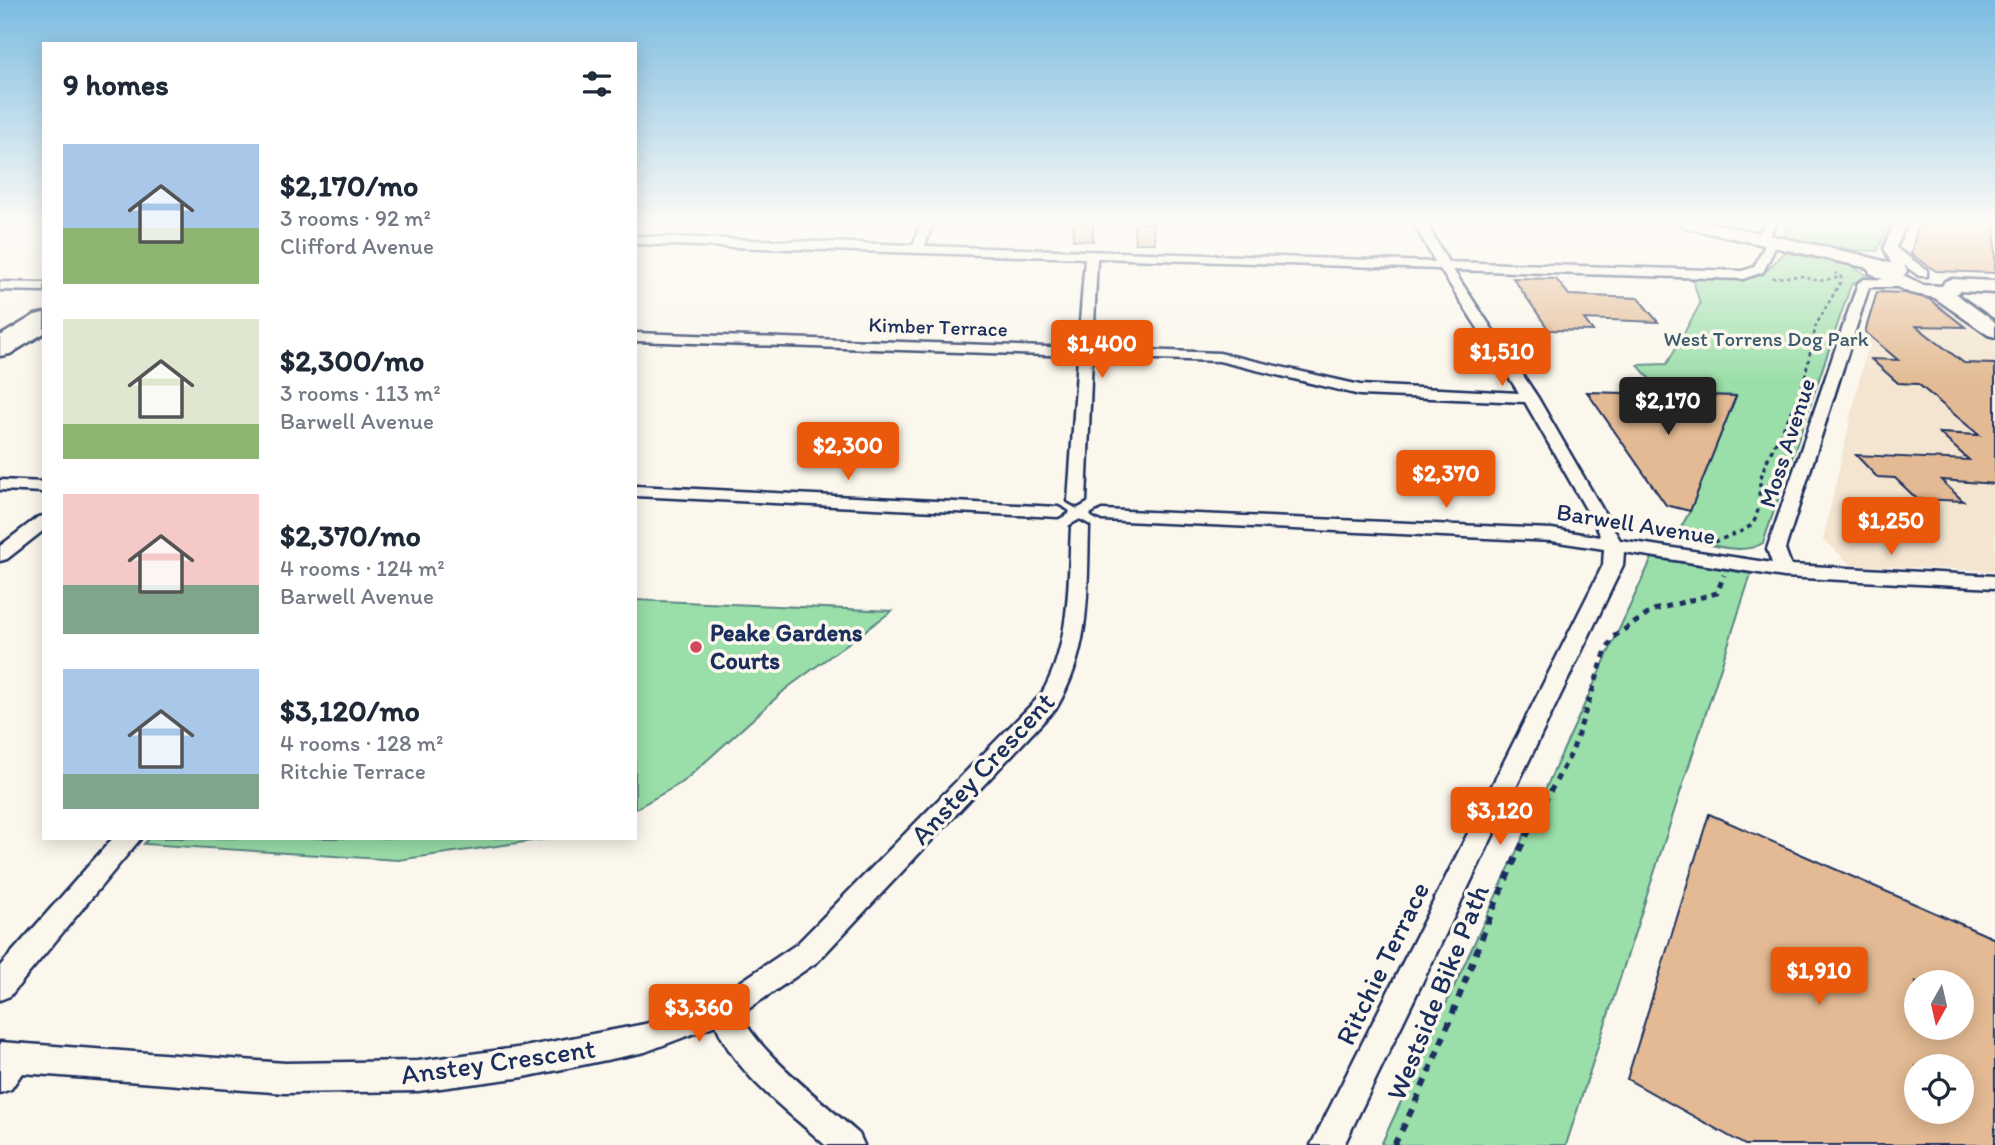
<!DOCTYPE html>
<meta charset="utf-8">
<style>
body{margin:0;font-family:Itim,sans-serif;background:#f2f2f3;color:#1f2937;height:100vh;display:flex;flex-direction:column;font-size:26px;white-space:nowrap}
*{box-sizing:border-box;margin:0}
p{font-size:23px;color:#747a83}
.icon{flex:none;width:38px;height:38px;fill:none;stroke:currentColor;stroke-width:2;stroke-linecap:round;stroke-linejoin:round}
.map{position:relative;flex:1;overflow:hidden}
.drawer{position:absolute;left:42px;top:42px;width:595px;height:798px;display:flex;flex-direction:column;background:#fff;border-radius:0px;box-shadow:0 4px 18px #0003}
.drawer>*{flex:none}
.needle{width:46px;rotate:188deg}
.tools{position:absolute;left:1904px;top:970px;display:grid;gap:14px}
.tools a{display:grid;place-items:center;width:70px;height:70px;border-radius:50%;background:#fff;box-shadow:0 4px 18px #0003;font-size:35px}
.price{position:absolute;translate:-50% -60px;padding:0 16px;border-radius:7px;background:#ea580c;color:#fff;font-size:23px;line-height:46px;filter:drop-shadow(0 2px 4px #0008)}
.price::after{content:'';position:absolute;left:50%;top:42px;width:21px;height:16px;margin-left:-10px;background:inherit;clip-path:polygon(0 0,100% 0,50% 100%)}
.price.selected{background:#222;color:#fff}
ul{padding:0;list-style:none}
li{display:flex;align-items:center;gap:21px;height:175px;padding:0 21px}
li span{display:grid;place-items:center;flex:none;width:196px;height:140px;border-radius:0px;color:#555}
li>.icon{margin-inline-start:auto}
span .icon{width:84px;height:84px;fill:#fffc;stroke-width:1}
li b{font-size:30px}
h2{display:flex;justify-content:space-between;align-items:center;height:84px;padding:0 21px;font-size:30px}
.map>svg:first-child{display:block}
.built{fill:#f4e5d1}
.green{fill:#9adea9;stroke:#5a8684;stroke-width:2}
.building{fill:#e3ba93;stroke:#1b2f5e;stroke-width:2;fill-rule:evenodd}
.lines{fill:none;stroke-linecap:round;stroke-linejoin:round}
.street-casing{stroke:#1b2f5e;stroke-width:5}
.secondary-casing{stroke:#1b2f5e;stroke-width:5}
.highway-casing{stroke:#1b2f5e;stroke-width:5}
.path-far3{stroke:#1b2f5e;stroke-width:2.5;stroke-dasharray:3.5 3.5;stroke-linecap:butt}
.path-far2{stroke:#1b2f5e;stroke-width:3.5;stroke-dasharray:4.5 4.5;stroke-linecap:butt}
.path-far1{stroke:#1b2f5e;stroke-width:5;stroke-dasharray:6 6;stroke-linecap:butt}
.path{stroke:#1b2f5e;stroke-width:6;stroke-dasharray:8 8;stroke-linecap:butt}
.street{fill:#fbf7ec;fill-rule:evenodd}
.secondary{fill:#fbf7ec;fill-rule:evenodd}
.highway{fill:#fbf7ec;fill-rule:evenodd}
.poi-dot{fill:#d1495b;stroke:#fbf7ec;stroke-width:2.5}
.labels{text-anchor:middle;stroke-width:7;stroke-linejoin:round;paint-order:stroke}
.far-street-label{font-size:21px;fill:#1b2f5e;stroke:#fbf7ec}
.far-park-label{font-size:21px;fill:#3b5b71;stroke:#fbf7ec}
.street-label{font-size:24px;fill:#1b2f5e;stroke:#fbf7ec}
.poi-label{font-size:24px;font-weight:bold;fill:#1b2f5e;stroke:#fbf7ec;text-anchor:start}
.near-street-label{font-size:28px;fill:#1b2f5e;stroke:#fbf7ec}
</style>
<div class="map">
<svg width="1995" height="1145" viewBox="0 0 1995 1145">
<rect width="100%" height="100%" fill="#fbf7ec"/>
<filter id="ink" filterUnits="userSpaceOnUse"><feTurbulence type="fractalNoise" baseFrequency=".0143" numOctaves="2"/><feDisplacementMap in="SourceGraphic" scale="14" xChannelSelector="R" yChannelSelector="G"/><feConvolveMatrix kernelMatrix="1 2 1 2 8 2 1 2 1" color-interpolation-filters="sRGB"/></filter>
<g filter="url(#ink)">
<!-- built -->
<path class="built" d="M1879 293 1932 296 1995 341V571L1852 565 1823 540Z"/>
<!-- green -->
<g class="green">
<path d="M1786 223H1890L1877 251 1851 250 1784 237Z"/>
<path d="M1785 252 1850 265 1873 279 1859 280 1851 285 1763 543C1739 558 1701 541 1676 536L1690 511 1736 396 1662 394 1638 365 1667 364 1700 304 1692 276 1750 278 1762 275Z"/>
<path d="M1652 558 1751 574 1566 1145H1381Z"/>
<path d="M635 600 892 611 787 688 683 782 635 809Z"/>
<path d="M149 838H553L398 860 144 844Z"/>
</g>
<!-- building -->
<g class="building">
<path d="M1074 223H1093V241L1073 240Z"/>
<path d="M1134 223H1153L1155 243H1135Z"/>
<path d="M1919 223H1995V273L1936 271 1911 254Z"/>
<path d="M1513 278 1556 279 1569 295 1638 298 1658 322 1584 319 1593 331 1549 330Z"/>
<path d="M1877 292 1905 293 1929 299 1965 327 1916 326 1964 363 1995 364V484L1941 480 1963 501 1917 499 1895 478 1877 477 1856 455 1969 460 1939 433 1979 435 1918 384 1898 383 1871 359 1898 360 1865 332Z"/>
<path d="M1587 392 1736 396 1690 511 1666 505Z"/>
<path d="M1709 814 1995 939V1145H1745L1627 1079ZM1916 982H1962V1027H1916ZM1916 1066H1962V1111H1916Z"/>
</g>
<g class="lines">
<defs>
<g id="street">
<path d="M921 223H933L925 246 1435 262 1414 223H1426L1448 262 1742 271 1754 267 1768 239H1776L1778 242 1763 272 1743 279 1453 270 1538 398 1620 540 1772 563 1767 549 1858 283 1864 279 1904 280V286L1899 287H1869L1785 549 1791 565 1995 576V588L1784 577 1624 552 1623 565 1344 1145H1311L1603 565 1604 549 1552 541 1102 520 1093 515 1102 510 1552 529 1600 537 1599 532 1525 402 1360 395 1219 361 1092 357 1086 501 1077 506 1068 501 1078 356 635 341V333L1078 348 1085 258 635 244V236L913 245ZM1097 258 1440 269 1519 393 1360 385 1219 353 1093 348Z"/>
<path d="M1765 223H1777L1764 242H1756L1754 239Z"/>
<path d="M1894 223H1906L1896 248 1927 270V276H1919L1904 265 1907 271 1905 274 1901 275 1895 271 1884 248Z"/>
<path d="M0 282 44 283V291L0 290Z"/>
<path d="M0 480 44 482V492L0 490Z"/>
<path d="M635 486 1058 507 1067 512 1058 517 635 496Z"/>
<path d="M44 516V530L7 559 0 561V546L38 517Z"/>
<path d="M1080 522 1089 527C1087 593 1091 648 1057 707L817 962 741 1014C756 1051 827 1105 859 1134L864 1145H825C787 1110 736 1075 716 1025L645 1052 524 1077 418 1091 285 1093 22 1073 11 1089 0 1093V1042L285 1063 418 1061 524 1047 645 1024 715 999 797 944 1041 695C1071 644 1068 584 1071 527Z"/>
<path d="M113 838H141L10 996 0 1000V966Z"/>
</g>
<path id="secondary" d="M1679 223H1713L1862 255 1904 267 1906 271 1903 275 1923 285 1942 286 1945 281 1952 279 1995 281V293L1959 291 1956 294 1995 322V337L1988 335 1935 298 1910 293 1870 273 1868 268 1687 228Z"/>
<path id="highway" d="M44 313V333L10 354 0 356V336L35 315Z"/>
</defs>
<!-- street casing -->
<use href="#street" class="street-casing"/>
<!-- secondary casing -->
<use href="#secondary" class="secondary-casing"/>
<!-- highway casing -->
<use href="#highway" class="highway-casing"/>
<!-- path-far3 -->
<g class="path-far3">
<path d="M1772 278 1801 276 1819 281 1842 277"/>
<path d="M1805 376 1816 325 1841 281V277L1835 273"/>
</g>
<!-- path-far2 -->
<path class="path-far2" d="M1714 542C1725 537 1746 532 1753 523 1762 510 1757 489 1762 474 1773 440 1798 410 1806 374"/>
<!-- path-far1 -->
<path class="path-far1" d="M1533 823 1572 752 1605 653 1613 637 1654 610 1717 593 1724 575"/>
<!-- path -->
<path class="path" d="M1394 1145C1450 1041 1479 925 1534 821"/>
<!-- street -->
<use href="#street" class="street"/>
<!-- secondary -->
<use href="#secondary" class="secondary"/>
<!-- highway -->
<use href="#highway" class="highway"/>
</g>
</g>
<!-- sky -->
<linearGradient id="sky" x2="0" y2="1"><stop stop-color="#7bbbe1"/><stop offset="0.58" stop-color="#fdfbf6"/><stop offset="1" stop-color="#fdfbf6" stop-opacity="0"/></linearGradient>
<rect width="1995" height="384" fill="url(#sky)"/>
<!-- markers -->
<circle class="poi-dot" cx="696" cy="647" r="7"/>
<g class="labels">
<!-- far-street labels -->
<g class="far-street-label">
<text transform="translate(938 327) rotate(2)" y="7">Kimber Terrace</text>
</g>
<!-- far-park labels -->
<g class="far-park-label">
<text x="1766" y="346">West Torrens Dog Park</text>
</g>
<!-- street labels -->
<g class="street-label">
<text transform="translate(1787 443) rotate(-72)" y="8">Moss Avenue</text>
<text transform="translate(1636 524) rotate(9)" y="8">Barwell Avenue</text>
</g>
<!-- poi labels -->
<g class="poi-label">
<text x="710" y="641">Peake Gardens<tspan x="710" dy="28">Courts</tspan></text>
</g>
<!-- near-street labels -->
<g class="near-street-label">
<text transform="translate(982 768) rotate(-47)" y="10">Anstey Crescent</text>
<text transform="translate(1382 963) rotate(-64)" y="10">Ritchie Terrace</text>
<text transform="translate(1437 992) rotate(-68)" y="10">Westside Bike Path</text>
<text transform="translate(498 1061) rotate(-8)" y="10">Anstey Crescent</text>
</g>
</g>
</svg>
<div class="tools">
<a><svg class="needle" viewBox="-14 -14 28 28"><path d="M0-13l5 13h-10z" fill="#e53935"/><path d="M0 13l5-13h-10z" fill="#747a83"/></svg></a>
<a><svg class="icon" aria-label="locate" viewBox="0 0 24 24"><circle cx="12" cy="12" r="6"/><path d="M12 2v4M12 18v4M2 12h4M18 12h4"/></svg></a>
</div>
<b class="price" style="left:1102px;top:380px">$1,400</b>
<b class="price" style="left:1502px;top:388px">$1,510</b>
<b class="price selected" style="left:1668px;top:437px">$2,170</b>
<b class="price" style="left:848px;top:482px">$2,300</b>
<b class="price" style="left:1446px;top:510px">$2,370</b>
<b class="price" style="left:1891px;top:557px">$1,250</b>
<b class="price" style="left:1500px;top:847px">$3,120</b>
<b class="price" style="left:1819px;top:1007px">$1,910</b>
<b class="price" style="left:699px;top:1044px">$3,360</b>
<section class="drawer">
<h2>9 homes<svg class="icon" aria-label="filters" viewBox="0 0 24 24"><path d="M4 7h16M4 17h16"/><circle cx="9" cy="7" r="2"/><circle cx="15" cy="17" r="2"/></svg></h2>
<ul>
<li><span style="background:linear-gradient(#a9c7e8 60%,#8fb573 0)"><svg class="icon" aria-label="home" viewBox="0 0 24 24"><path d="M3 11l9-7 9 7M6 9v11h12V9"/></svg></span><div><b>$2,170/mo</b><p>3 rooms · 92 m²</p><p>Clifford Avenue</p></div></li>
<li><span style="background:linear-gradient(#dfe7d0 75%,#8fb573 0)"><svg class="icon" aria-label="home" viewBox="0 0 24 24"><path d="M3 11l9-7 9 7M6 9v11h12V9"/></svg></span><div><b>$2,300/mo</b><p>3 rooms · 113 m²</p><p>Barwell Avenue</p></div></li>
<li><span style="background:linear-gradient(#f6c9c9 65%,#7fa58c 0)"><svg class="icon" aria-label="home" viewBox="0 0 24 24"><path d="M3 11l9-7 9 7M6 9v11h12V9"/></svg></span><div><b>$2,370/mo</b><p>4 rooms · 124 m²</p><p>Barwell Avenue</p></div></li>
<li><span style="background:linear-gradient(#a9c7e8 75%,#7fa58c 0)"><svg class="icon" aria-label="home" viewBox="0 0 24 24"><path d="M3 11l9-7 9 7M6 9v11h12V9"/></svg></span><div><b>$3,120/mo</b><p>4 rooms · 128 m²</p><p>Ritchie Terrace</p></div></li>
</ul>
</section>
</div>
